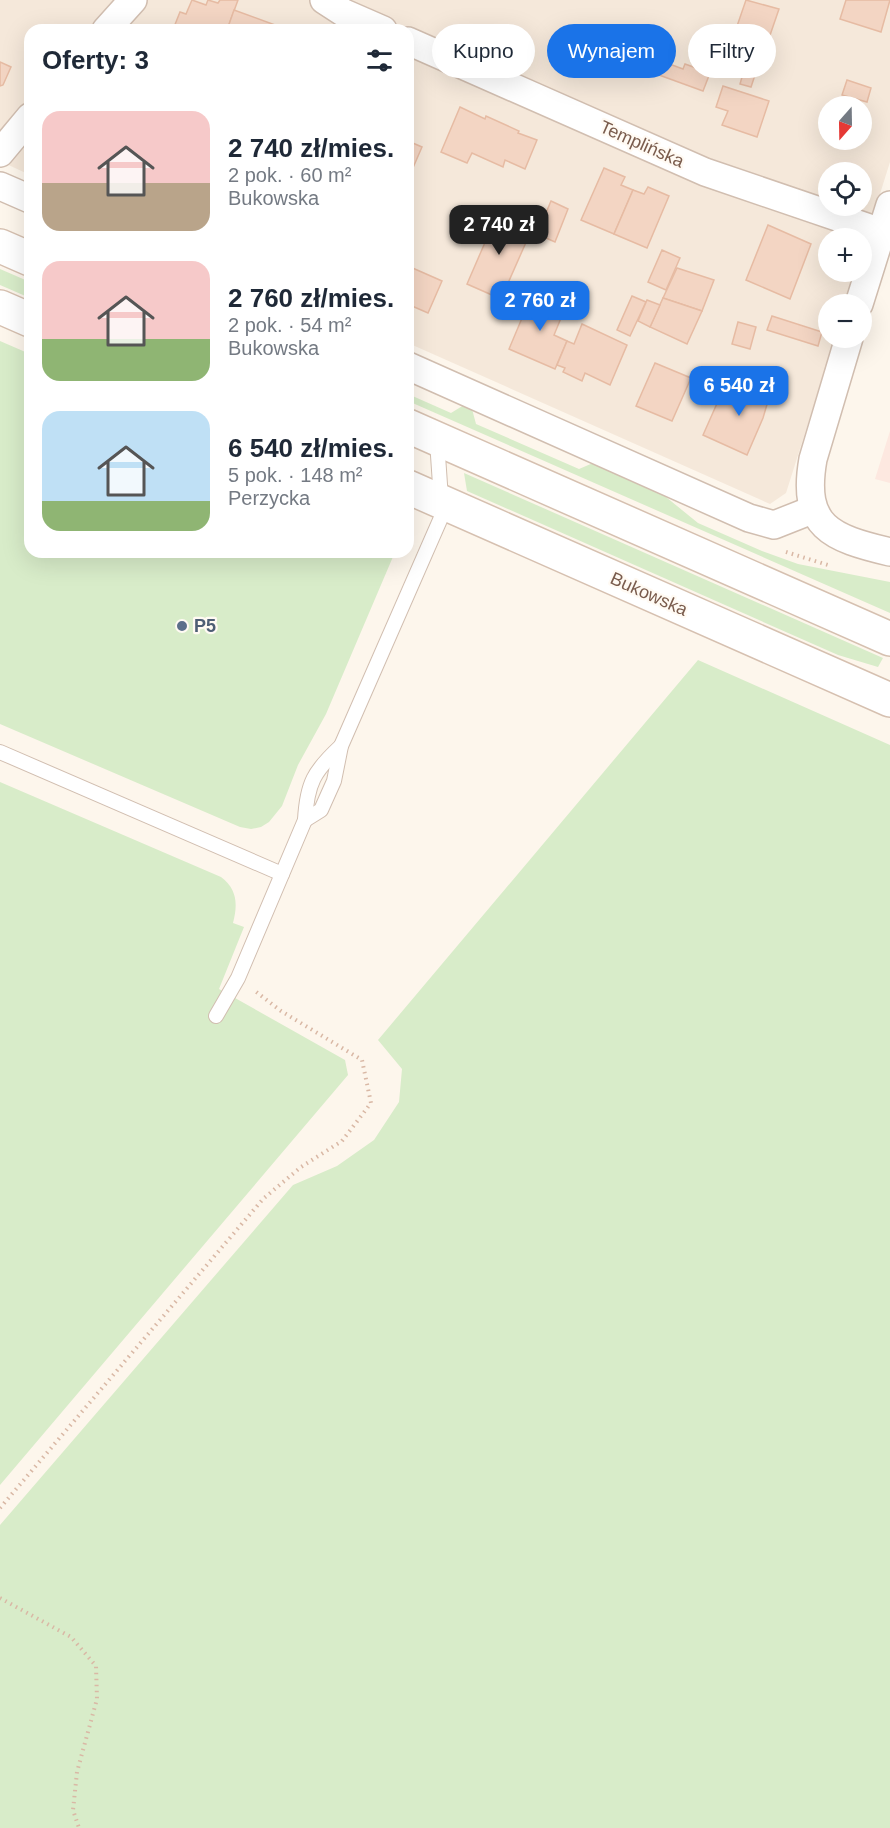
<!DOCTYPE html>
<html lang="pl">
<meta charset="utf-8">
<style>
body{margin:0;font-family:Helvetica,sans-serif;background:#f6f6f7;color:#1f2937;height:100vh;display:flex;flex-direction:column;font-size:22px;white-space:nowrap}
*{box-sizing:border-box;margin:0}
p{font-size:20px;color:#747a83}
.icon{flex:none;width:33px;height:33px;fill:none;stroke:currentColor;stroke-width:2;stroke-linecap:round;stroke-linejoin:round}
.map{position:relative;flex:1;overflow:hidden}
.drawer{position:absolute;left:24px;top:24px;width:390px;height:534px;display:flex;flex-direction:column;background:#fff;border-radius:18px;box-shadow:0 6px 24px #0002}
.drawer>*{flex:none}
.guide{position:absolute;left:432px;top:24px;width:368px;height:54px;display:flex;gap:12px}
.needle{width:39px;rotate:200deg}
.tools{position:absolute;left:818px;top:96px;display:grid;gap:12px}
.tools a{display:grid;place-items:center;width:54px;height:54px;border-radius:50%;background:#fff;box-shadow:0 6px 24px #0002;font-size:30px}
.price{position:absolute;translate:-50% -51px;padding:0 14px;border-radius:12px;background:#1a73e8;color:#fff;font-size:20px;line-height:39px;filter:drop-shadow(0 2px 3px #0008)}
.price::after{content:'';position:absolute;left:50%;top:36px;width:18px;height:14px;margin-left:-9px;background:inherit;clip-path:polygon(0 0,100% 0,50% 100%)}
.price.current{background:#222;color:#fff}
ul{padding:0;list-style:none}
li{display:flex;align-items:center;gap:18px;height:150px;padding:0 18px}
li span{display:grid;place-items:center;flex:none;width:168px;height:120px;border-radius:18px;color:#555}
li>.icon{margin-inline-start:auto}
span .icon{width:72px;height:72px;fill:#fffc;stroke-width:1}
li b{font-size:26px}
h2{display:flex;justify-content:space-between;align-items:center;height:72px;padding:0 18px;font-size:26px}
.pill{padding:0 21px;border-radius:27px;background:#fff;box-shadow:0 6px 24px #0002;font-size:21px;line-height:54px}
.pill.current{background:#1a73e8;color:#fff}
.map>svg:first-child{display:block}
.residential{fill:#f5e8da;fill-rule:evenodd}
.commercial{fill:#fde8e0}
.green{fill:#d8ecc9}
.building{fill:#f3d5c3;stroke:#e6bba3;stroke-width:1.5}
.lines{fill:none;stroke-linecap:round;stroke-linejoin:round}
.service-casing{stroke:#d1beb0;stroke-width:16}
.minor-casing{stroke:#d1beb0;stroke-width:30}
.secondary-casing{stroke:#d6c0b0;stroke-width:36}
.path{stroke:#d9b8a5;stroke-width:4;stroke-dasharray:1.5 4.5;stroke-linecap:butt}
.service{stroke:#fff;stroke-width:14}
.minor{stroke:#fff;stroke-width:27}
.secondary{stroke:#fff;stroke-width:33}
.service-dot{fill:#5c6f8a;stroke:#fffaf3;stroke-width:2}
.labels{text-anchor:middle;stroke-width:4.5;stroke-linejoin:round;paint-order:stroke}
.street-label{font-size:18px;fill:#7a5c4d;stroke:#fffaf3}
.service-label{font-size:18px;font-weight:bold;fill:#4e5e75;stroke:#fffaf3;text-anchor:start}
</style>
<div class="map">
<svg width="890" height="1828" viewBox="0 0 890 1828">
<rect width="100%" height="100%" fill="#fdf6ec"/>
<!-- residential -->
<path class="residential" d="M0 0H890V162L861 254V238H828V272H855L845 304H828V338H835L786 493 770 504 408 343V30H30V175L0 161ZM828 106H861V140H828ZM828 172H861V206H828Z"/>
<!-- commercial -->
<path class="commercial" d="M890 431V483L875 479Z"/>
<!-- green -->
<g class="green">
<path d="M0 269 30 282V298L0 285Z"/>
<path d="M0 341 30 354V552H395L326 714 298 765 282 806 269 822 261 827 251 829 240 827 0 724Z"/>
<path d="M408 394 451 413 464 405 472 409 476 424 579 469 593 463 661 493 698 523 762 551 798 564 890 582V613L408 401Z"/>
<path d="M464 473 883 658 878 667 838 655 467 491Z"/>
<path d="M698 660 890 745V1828H0V1525L293 1185 337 1166 374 1140 399 1102 402 1069 378 1040Z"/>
<path d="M0 782 221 877C237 889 238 904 233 923L244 927 219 989 345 1060 348 1075 0 1485Z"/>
</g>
<!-- building -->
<g class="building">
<path d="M192 0 206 5 208 0 218 3 220 0H238L227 30H181L174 27 180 12 186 14Z"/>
<path d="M746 0 779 9 768 41 735 32Z"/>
<path d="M846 0H890L881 32 840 19Z"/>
<path d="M234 10 275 25 273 30H227Z"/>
<path d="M0 62 11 67 3 85 0 86Z"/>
<path d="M664 62 683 69 685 64 710 73 703 91 659 75Z"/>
<path d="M746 63 758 66 751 87 740 84Z"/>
<path d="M847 80 871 88 867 102 842 95Z"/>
<path d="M723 86 769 101 757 137 722 125 728 111 716 107Z"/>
<path d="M460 107 485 119 486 116 519 131 518 133 537 140 525 169 505 160 503 167 472 153 467 163 441 152Z"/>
<path d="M408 141 422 147 409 177 408 176Z"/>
<path d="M604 168 625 177 621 185 633 190 614 234 581 220Z"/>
<path d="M648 187 669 196 647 248 614 234 633 190 644 194Z"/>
<path d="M551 201 568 209 555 242 537 234Z"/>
<path d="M490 212 531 231 501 299 467 284 490 231 483 228Z"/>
<path d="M768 225 811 244 790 299 746 280Z"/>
<path d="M662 250 680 258 666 290 648 282Z"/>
<path d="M408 266 442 281 428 313 412 306 408 313Z"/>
<path d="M677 268 714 280 702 311 663 298Z"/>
<path d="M533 292 566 306 554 335 567 341 555 369 509 349Z"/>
<path d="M632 296 646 302 630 336 617 330Z"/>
<path d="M663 298 702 311 687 344 650 327Z"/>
<path d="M647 300 660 305 650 327 638 321Z"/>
<path d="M772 316 822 332 818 346 767 330Z"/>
<path d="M738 322 756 327 750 349 732 344Z"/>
<path d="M582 324 627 345 610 385 585 373 582 381 563 372 565 368 557 365 567 341 574 344Z"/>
<path d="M655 363 691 378 672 421 636 406Z"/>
<path d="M736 380 771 391 763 418 747 455 703 435 719 399 729 403Z"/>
</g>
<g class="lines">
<defs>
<g id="service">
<path d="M437 441 441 499"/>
<path d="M0 752 282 874"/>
<path d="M305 820 321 810 334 781 341 746 447 504"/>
<path d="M216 1016 238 978 305 820C307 783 314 771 341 746"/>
</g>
<g id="minor">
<path d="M324 0 344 13 383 30"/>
<path d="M106 30 133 0"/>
<path d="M408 41 705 172 881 232"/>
<path d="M0 153 30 117"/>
<path d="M0 186 30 199"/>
<path d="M859 304 890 205"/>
<path d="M849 338 813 459C801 527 831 538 890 552"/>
<path d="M408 366 749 518 774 525 812 510"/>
</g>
<g id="secondary">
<path d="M0 246 30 259"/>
<path d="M0 307 30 320"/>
<path d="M408 426 890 639"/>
<path d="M408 487 890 700"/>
</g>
</defs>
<!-- service casing -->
<use href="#service" class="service-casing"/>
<!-- minor casing -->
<use href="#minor" class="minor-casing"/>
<!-- secondary casing -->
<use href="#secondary" class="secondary-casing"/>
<!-- path -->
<g class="path">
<path d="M786 552 828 565"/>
<path d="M0 1508 263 1199 301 1167 342 1141 371 1103 362 1060 281 1011 255 991"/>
<path d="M0 1598 71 1637 96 1666 97 1699 77 1772 73 1810 79 1828"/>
</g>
<!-- service -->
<use href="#service" class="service"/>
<!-- minor -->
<use href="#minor" class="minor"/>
<!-- secondary -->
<use href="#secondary" class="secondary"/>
</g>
<!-- markers -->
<circle class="service-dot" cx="182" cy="626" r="6"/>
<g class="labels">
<!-- street labels -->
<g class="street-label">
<text transform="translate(642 144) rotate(24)" y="6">Templińska</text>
<text transform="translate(649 594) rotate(24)" y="6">Bukowska</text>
</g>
<!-- service labels -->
<g class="service-label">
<text x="194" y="632">P5</text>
</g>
</g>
</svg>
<div class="tools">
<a><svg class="needle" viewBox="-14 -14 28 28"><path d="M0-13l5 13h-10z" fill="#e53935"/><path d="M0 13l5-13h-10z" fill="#747a83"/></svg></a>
<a><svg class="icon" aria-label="locate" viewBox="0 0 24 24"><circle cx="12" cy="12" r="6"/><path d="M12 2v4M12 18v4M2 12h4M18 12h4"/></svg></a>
<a>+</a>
<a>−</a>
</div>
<b class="price current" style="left:499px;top:256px">2 740 zł</b>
<b class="price" style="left:540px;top:332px">2 760 zł</b>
<b class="price" style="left:739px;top:417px">6 540 zł</b>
<div class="guide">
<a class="pill">Kupno</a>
<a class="pill current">Wynajem</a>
<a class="pill">Filtry</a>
</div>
<section class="drawer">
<h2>Oferty: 3<svg class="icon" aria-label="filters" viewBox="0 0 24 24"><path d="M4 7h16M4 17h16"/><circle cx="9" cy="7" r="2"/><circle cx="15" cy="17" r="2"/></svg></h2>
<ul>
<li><span style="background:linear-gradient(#f6c9c9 60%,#b9a48a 0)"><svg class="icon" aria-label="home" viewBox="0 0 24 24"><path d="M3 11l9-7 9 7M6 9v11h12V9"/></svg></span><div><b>2 740 zł/mies.</b><p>2 pok. · 60 m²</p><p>Bukowska</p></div></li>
<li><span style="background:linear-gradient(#f6c9c9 65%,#8fb573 0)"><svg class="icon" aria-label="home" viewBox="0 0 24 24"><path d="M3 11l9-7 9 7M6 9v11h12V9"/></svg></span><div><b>2 760 zł/mies.</b><p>2 pok. · 54 m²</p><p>Bukowska</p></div></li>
<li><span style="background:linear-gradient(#bfe0f5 75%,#8fb573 0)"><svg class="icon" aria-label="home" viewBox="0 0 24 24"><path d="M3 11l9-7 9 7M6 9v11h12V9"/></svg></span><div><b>6 540 zł/mies.</b><p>5 pok. · 148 m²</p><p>Perzycka</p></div></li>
</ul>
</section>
</div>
